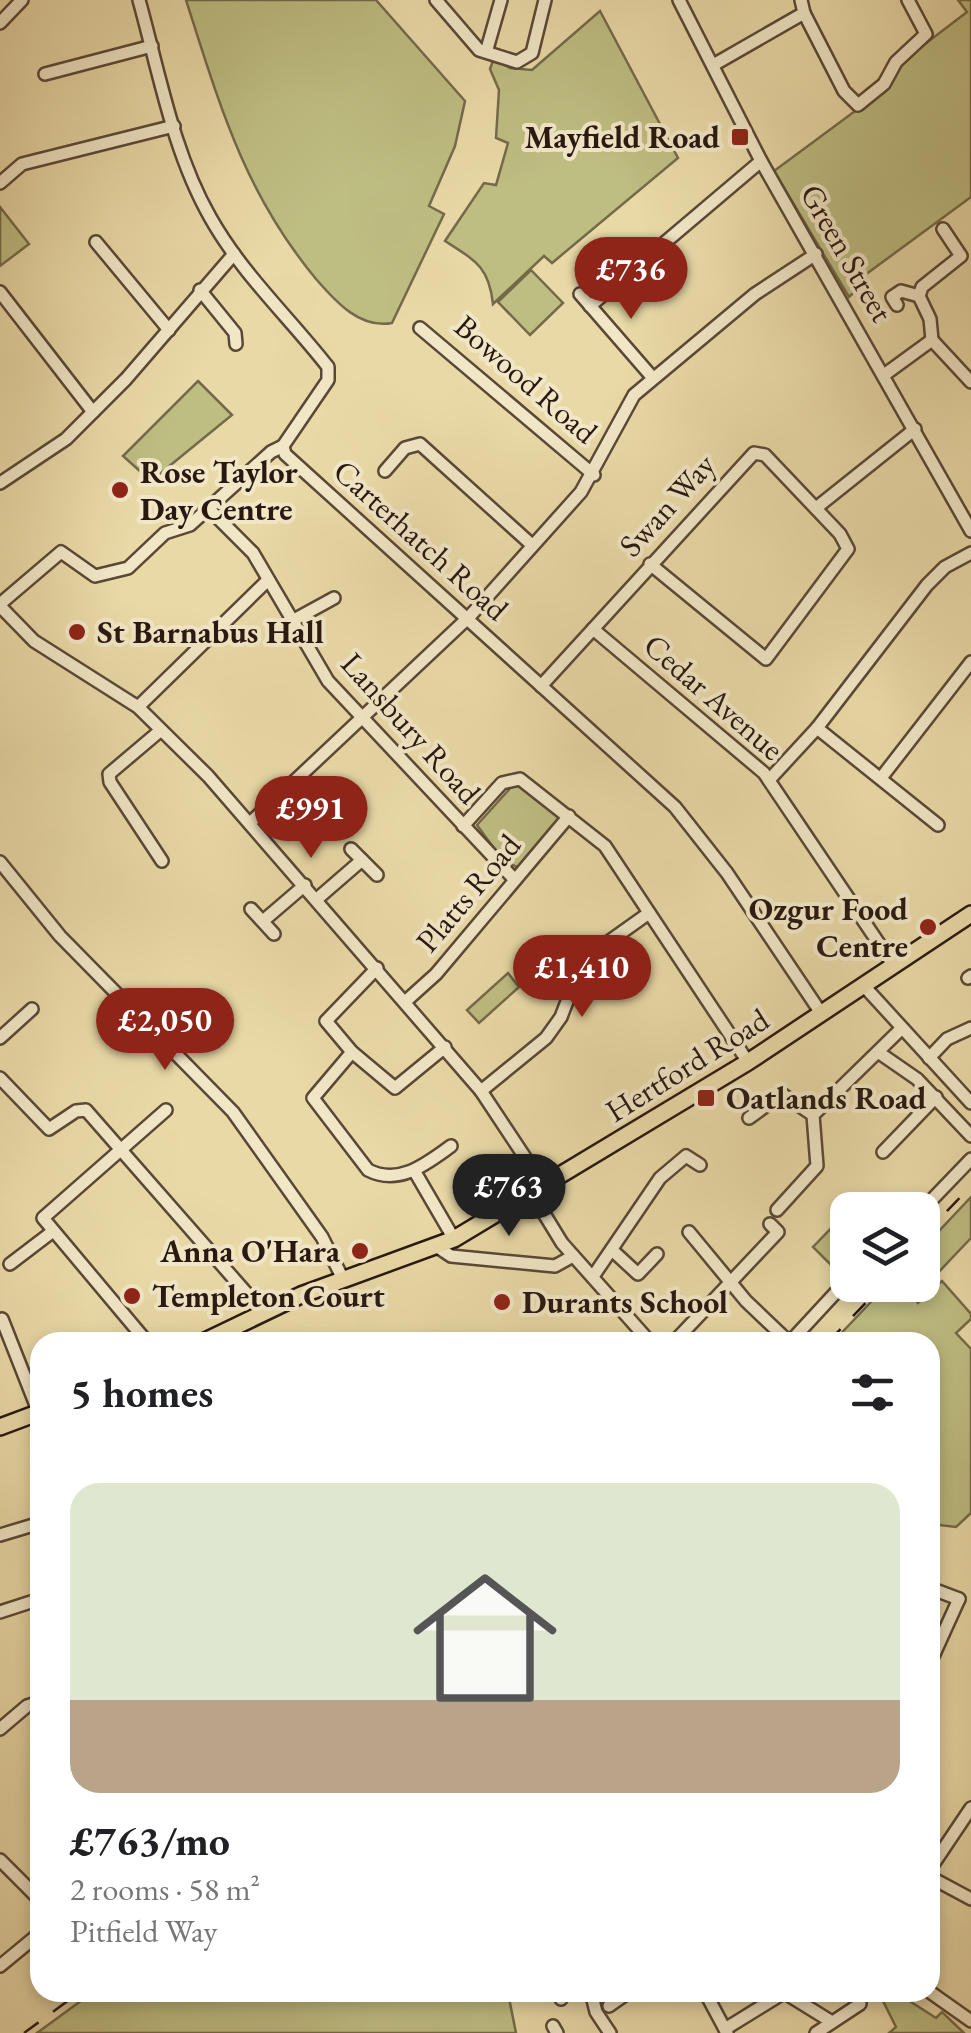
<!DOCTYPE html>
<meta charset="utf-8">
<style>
body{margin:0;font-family:"EB Garamond",serif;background:#f2f2f2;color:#202124;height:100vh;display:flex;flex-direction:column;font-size:38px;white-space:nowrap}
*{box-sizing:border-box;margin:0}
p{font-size:32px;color:#757577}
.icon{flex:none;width:55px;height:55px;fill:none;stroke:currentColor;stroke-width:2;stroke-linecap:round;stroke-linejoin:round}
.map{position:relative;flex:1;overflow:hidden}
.sheet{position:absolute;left:30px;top:1332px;width:910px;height:670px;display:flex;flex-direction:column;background:#fff;border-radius:30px;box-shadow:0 5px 15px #0003}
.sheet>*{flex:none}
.buttons{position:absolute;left:830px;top:1192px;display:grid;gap:20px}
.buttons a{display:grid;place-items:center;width:110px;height:110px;border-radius:20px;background:#fff;box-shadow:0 5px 15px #0003;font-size:50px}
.price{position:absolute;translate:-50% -85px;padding:0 22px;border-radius:35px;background:#8f2418;color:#fff;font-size:32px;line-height:65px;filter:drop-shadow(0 2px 5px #0008)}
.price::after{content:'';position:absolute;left:50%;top:60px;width:30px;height:22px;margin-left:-15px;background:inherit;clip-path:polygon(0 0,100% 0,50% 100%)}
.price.selected{background:#222;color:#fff}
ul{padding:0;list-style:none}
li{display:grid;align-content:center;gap:20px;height:530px;padding:0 40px}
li+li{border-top:2px solid #e0e0e0}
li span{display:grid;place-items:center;height:310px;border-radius:30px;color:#555}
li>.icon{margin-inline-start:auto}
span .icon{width:180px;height:180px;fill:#fffc;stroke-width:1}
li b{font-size:42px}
h2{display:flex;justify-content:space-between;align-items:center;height:120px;padding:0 40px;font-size:42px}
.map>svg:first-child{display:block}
.green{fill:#bebd82;stroke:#746a4a;stroke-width:2.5}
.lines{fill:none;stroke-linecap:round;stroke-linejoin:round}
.minor-casing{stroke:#594836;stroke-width:16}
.major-casing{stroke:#291811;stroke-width:20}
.minor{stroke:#f1e6c6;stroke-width:11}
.major{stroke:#e9d9a7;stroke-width:15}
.rail{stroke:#291811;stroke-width:2.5;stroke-dasharray:18 18;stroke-linecap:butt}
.poi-dot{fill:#8f2418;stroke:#f1e6c6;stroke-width:4}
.labels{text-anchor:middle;stroke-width:8;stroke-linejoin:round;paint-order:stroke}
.poi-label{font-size:32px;font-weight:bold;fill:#291811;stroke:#f1e6c6;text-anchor:start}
.street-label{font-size:32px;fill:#291811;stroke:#f1e6c6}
</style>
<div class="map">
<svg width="971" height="2033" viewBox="0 0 971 2033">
<rect width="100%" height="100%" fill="#e9d9a7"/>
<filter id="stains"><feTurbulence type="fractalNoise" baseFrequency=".002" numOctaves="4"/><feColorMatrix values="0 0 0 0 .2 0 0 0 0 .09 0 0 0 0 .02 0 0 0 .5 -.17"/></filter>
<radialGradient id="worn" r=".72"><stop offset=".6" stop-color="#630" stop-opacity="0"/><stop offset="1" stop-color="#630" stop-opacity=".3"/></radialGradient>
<!-- green -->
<g class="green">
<path d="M186 0H376L465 101 455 146 429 206 444 214 392 323C360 329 336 302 316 279 244 192 220 106 186 0Z"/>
<path d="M958 0H971V197L865 275 867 280 849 297 774 171 889 86 904 60 967 12Z"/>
<path d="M600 11 678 158 552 263 544 256 493 304C489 267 476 261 445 241L484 183 496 185 508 143 496 138 499 90 490 69 494 58 510 68 532 70Z"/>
<path d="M0 207 29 244 0 266Z"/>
<path d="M531 270 563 303 530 335 498 302Z"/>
<path d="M198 381 232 415 151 481 123 456Z"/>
<path d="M513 785H520L563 818 520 869 501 858 477 825Z"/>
<path d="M508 973 519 987 479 1023 467 1010Z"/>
<path d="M971 1197V1238L914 1298 918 1303 942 1281 971 1314V1319L956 1333 971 1349V1513L956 1527 930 1524V1342H833L887 1285H922L923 1248Z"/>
<path d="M845 1214 847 1245 830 1264 813 1247Z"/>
<path d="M93 1992 508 1993 516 2033H37Z"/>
<path d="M879 1993H897L936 2018 942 2012 964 2033H889L896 2027Z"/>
</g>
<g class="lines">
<defs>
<g id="minor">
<path d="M139 0C159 72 173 152 210 217 242 274 289 317 328 367V380L283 446 285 454 675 807 727 873 821 1013"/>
<path d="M436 0 479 50 517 62 532 53 545 0"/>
<path d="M679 0 761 161 971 531"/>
<path d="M804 13 844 91 858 105 884 84 896 62 926 34 908 0"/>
<path d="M0 23 22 0"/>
<path d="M487 49 501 0"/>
<path d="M715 64 804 13 801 0"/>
<path d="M45 74 152 46"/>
<path d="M0 183 22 164 174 126"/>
<path d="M96 242 169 330"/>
<path d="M200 290 235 333 236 344"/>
<path d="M0 292 93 412"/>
<path d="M580 294 652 377"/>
<path d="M897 305 892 297 901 291 919 296"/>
<path d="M590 306 761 161"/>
<path d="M420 328 594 475"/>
<path d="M932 340 930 319 919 296 922 287 961 256 943 229"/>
<path d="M884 375 932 340 971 382"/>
<path d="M385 471 405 448 420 444 532 545"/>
<path d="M0 483 66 439 126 379 234 254"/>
<path d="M208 508 253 553 328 681 515 880"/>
<path d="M816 508 915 429"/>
<path d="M0 604 61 552 95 576 128 568 165 533 190 525 271 452 283 446"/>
<path d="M0 606 34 641 138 707 208 776 481 1091 544 1186"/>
<path d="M292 621 334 598"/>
<path d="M593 629 764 773 892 963"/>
<path d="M541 686 754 453 765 455 840 534 848 549 766 659 650 564"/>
<path d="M138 707 268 580"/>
<path d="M817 728 938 825"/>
<path d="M161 730 109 774 110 782 162 861"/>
<path d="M881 778 971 662"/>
<path d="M769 780 817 728 927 585 945 567 971 553"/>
<path d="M250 823 470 616 581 492 634 395 755 294 816 254"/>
<path d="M463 826 502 783 520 779 605 846 748 1062"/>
<path d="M351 849 377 875"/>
<path d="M0 862 60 936 233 1112 322 1237 343 1279"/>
<path d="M317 899 362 860"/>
<path d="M251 909 274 934"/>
<path d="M263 921 305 885"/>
<path d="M377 968 326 1021 352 1052 395 1088 445 1047"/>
<path d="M968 978 971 976"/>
<path d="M864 986 971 1103"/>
<path d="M406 1001 436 974 569 816"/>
<path d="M0 1038 32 1009"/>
<path d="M352 1052 313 1098 368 1170C399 1186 426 1164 451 1146"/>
<path d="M878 1052 917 1079 971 1136"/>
<path d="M929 1058 947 1039 971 1028"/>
<path d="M0 1078 49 1129 76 1111 86 1110 263 1312"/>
<path d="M481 1091 546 1038 561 1017 583 960 649 913"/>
<path d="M749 1118 782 1094 813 1115"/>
<path d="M883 1152 936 1097"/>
<path d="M415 1172 454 1239"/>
<path d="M532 1194 562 1243 650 1342"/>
<path d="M777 1210 817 1166 813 1115 902 1028"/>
<path d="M922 1210 971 1159"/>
<path d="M689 1232 746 1301 789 1342"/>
<path d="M439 1248 451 1256 555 1266 573 1256"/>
<path d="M612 1250 638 1274 657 1254"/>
<path d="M10 1264 52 1232"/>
<path d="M594 1275 660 1178 686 1156 700 1165"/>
<path d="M2 1319 39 1413"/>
<path d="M147 1342 43 1218 166 1110"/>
<path d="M674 1342 778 1232 770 1224"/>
<path d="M790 1342 839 1289"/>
<path d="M0 1535 40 1523"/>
<path d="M930 1588 959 1599"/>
<path d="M0 1612 40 1599"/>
<path d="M930 1663 959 1599"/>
<path d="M0 1729 27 1706 40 1702"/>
<path d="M0 1860 40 1900"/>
<path d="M930 1869 971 1808"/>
<path d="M930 1877 971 1899"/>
<path d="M0 1966 40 1933"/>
<path d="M591 1992 596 2012 610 2033"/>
<path d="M705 1992 727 2033"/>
<path d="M930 1992 971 2021"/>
<path d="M785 1993 832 2022"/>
<path d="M561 1999 562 1992"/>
<path d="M609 2006 629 1992"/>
<path d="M553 2026 557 2033"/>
<path d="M725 2029 785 1992"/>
<path d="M816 2033 860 2004"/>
</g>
<g id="major">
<path d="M203 1342 301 1295 454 1239 748 1062 971 914"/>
<path d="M0 1427 40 1412"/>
</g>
</defs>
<!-- minor casing -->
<use href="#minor" class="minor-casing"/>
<!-- major casing -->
<use href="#major" class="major-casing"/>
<!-- minor -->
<use href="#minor" class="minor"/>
<!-- major -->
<use href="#major" class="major"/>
<!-- rail -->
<g class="rail">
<path d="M922 1237 971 1186"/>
<path d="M828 1342 883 1285"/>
<path d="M24 2033 80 1992"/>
</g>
</g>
<!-- markers -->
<g class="poi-dot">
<rect x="730" y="127" width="20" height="20" rx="5"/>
<circle cx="120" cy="490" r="10"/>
<circle cx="77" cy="632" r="10"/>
<circle cx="928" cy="927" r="10"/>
<rect x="696" y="1088" width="20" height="20" rx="5"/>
<circle cx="360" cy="1251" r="10"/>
<circle cx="132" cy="1296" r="10"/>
<circle cx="502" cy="1302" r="10"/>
</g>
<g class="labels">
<!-- poi labels -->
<g class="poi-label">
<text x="720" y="148" text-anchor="end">Mayfield Road</text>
<text x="140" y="483">Rose Taylor<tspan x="140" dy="37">Day Centre</tspan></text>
<text x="97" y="643">St Barnabus Hall</text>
<text x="908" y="920" text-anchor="end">Ozgur Food<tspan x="908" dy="37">Centre</tspan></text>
<text x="726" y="1109">Oatlands Road</text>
<text x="340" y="1262" text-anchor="end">Anna O'Hara</text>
<text x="152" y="1307">Templeton Court</text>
<text x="522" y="1313">Durants School</text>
</g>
<!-- street labels -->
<g class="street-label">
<text transform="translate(847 253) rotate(60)" y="11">Green Street</text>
<text transform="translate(526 379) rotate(41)" y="11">Bowood Road</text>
<text transform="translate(667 505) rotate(-48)" y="11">Swan Way</text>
<text transform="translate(421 540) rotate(42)" y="11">Carterhatch Road</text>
<text transform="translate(714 697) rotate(41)" y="11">Cedar Avenue</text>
<text transform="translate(411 728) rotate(48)" y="11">Lansbury Road</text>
<text transform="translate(468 893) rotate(-50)" y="11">Platts Road</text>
<text transform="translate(687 1065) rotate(-32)" y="11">Hertford Road</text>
</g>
</g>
<rect width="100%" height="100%" filter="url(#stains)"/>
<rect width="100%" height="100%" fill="url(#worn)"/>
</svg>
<div class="buttons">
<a><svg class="icon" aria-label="layers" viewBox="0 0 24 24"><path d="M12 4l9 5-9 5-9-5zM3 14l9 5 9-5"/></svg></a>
</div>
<b class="price" style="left:631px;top:322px">£736</b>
<b class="price" style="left:311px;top:861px">£991</b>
<b class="price" style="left:582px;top:1020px">£1,410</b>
<b class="price" style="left:165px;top:1073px">£2,050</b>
<b class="price selected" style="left:509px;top:1239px">£763</b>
<section class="sheet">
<h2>5 homes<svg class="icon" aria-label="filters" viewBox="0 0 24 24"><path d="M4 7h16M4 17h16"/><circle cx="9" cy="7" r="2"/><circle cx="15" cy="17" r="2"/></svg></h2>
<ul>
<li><span style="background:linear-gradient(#dfe7d0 70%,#b9a48a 0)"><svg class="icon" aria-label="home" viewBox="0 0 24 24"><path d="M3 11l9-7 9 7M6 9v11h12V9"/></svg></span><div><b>£763/mo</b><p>2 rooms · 58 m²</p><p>Pitfield Way</p></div></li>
</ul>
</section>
</div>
